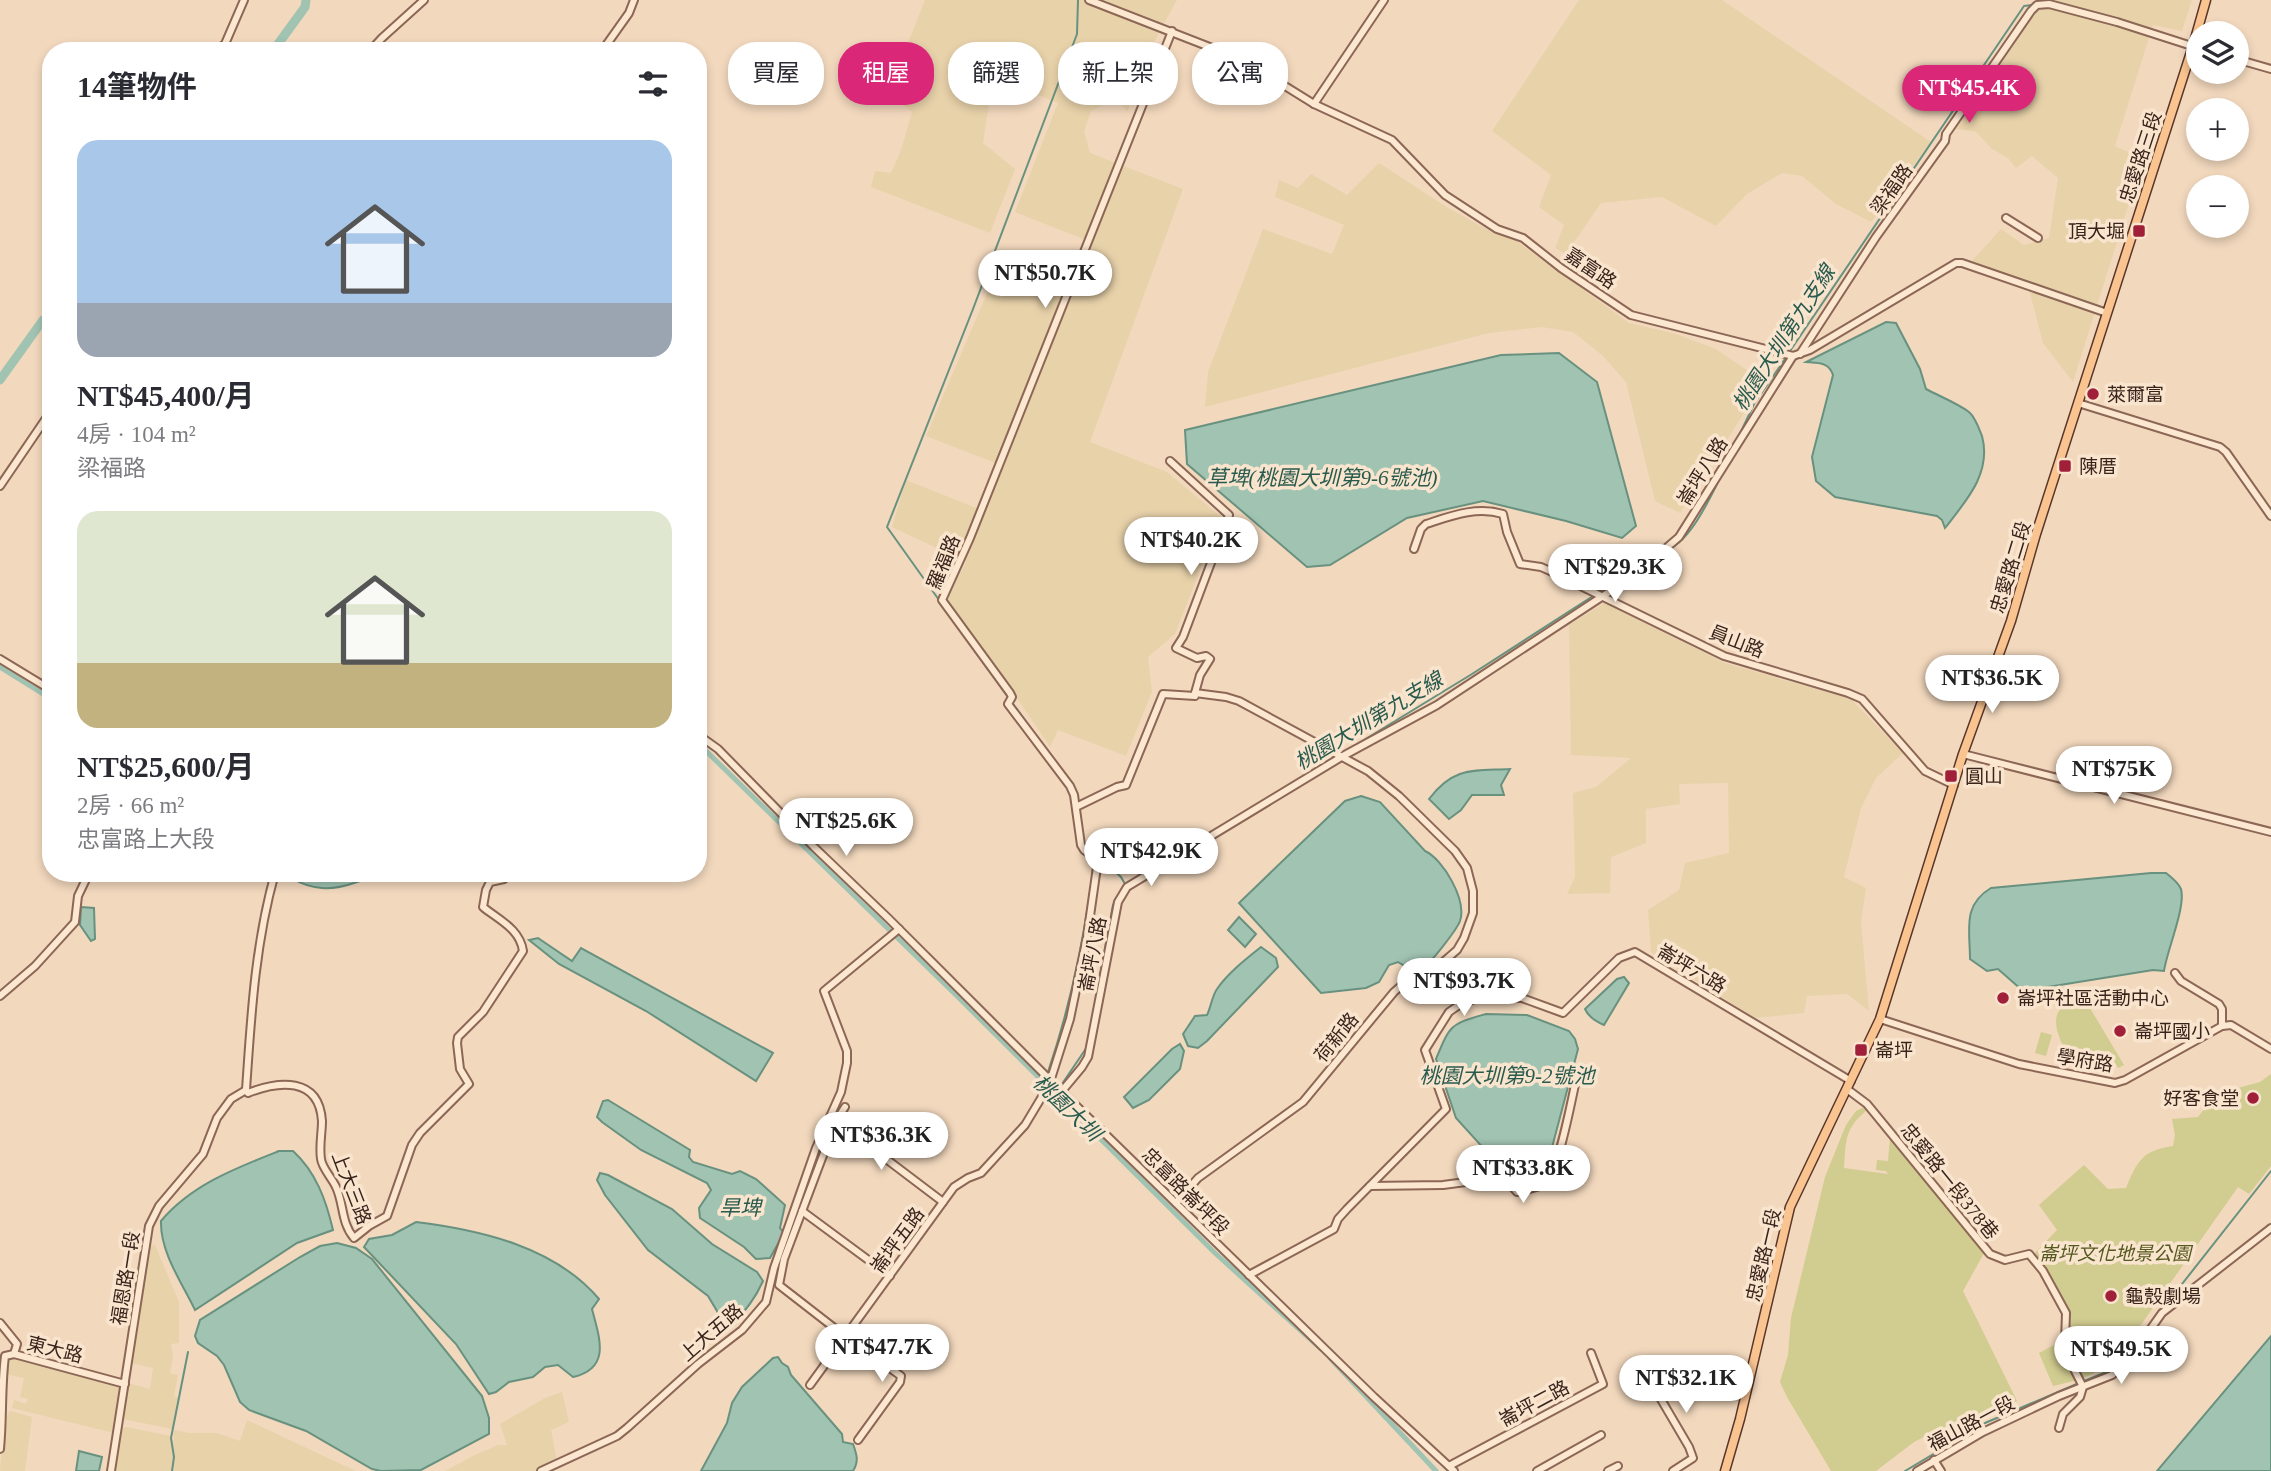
<!DOCTYPE html>
<html lang="zh-TW">
<meta charset="utf-8">
<style>
body{margin:0;font-family:"Times New Roman","Noto Sans TC",serif;background:#f7f7f7;color:#2b2b33;height:100vh;display:flex;flex-direction:column;font-size:26px;white-space:nowrap}
*{box-sizing:border-box;margin:0}
p{font-size:23px;color:#7c7c81}
.icon{flex:none;width:38px;height:38px;fill:none;stroke:currentColor;stroke-width:2;stroke-linecap:round;stroke-linejoin:round}
.map{position:relative;flex:1;overflow:hidden}
.side{position:absolute;left:42px;top:42px;width:665px;height:840px;display:flex;flex-direction:column;background:#fff;border-radius:28px;box-shadow:0 4px 10px #0003}
.side>*{flex:none}
.banner{position:absolute;left:728px;top:42px;width:665px;height:63px;display:flex;gap:14px}
.fabs{position:absolute;left:2186px;top:21px;display:grid;gap:14px}
.fabs a{display:grid;place-items:center;width:63px;height:63px;border-radius:50%;background:#fff;box-shadow:0 4px 10px #0003;font-size:35px}
.price{position:absolute;translate:-50% -60px;padding:0 16px;border-radius:24px;background:#fff;color:#222;font-size:23px;line-height:46px;filter:drop-shadow(0 2px 4px #0008)}
.price::after{content:'';position:absolute;left:50%;top:42px;width:21px;height:16px;margin-left:-10px;background:inherit;clip-path:polygon(0 0,100% 0,50% 100%)}
.price.on{background:#db2777;color:#fff}
ul{padding:0;list-style:none}
li{display:grid;align-content:center;gap:14px;height:371px;padding:0 35px}
li span{display:grid;place-items:center;height:217px;border-radius:21px;color:#555}
li>.icon{margin-inline-start:auto}
span .icon{width:126px;height:126px;fill:#fffc;stroke-width:1}
li b{font-size:30px}
h2{display:flex;justify-content:space-between;align-items:center;height:84px;padding:0 35px;font-size:30px}
.tag{padding:0 24px;border-radius:28px;background:#fff;box-shadow:0 4px 10px #0003;font-size:24px;line-height:63px}
.tag.on{background:#db2777;color:#fff}
.map>svg:first-child{display:block}
.farmland{fill:#e8d2aa}
.green{fill:#d1cc90}
.water{fill:#a1c3b2;stroke:#68917f;stroke-width:2}
.lines{fill:none;stroke-linecap:round;stroke-linejoin:round}
.stream{stroke:#68917f;stroke-width:2}
.canal{stroke:#a1c3b2;stroke-width:5}
.river{stroke:#a1c3b2;stroke-width:9}
.minor-casing{stroke:#8c6755;stroke-width:10}
.major-casing{stroke:#59362a;stroke-width:11}
.minor{stroke:#fce7d1;stroke-width:6}
.major{stroke:#fac491;stroke-width:8}
.poi-dot{fill:#a01f39;stroke:#f9e4ce;stroke-width:2.5}
.labels{text-anchor:middle;stroke-width:7;stroke-linejoin:round;paint-order:stroke}
.street-label{font-size:19px;fill:#39231b;stroke:#f9e4ce}
.poi-label{font-size:19px;fill:#39231b;stroke:#f9e4ce;text-anchor:start}
.park-label{font-size:19px;font-style:italic;fill:#55581f;stroke:#f9e4ce}
.water-label{font-size:21px;font-style:italic;fill:#285b4e;stroke:#f9e4ce}
</style>
<div class="map">
<svg width="2271" height="1471" viewBox="0 0 2271 1471">
<rect width="100%" height="100%" fill="#f2d8bd"/>
<!-- farmland -->
<g class="farmland">
<path d="M925 0H1177L1158 34 1127 112 1118 98 1091 111 1084 131 1090 153 1183 189 1090 442 1167 472 1221 517 1175 634 1148 657 1152 692 1126 756 1058 730 1050 747 1009 686 945 603 966 562 892 527 906 480 984 511 1003 466 926 436 1000 263 1066 286 1086 240 1015 212 1058 103 1009 83 990 97 983 143 1015 169 990 233 871 187 875 171 891 173 901 150 912 112 888 93Z"/>
<path d="M1579 0H1722L1931 142 1871 222 1836 204 1802 176 1782 173 1747 194 1716 226 1662 197 1601 203 1566 254 1555 248 1564 225 1539 207 1551 175 1492 131Z"/>
<path d="M2052 0H2192L2182 31 2153 25 2115 146 2143 159 2073 382 2043 343 2027 282 1971 262 2001 229 2024 245 2049 238 2058 178 2032 156 2016 168 2008 158 1992 149 1975 131 1956 129 2033 12Z"/>
<path d="M1379 163 1445 206 1490 231 1515 240 1629 323 1676 334 1716 349 1764 382 1680 513 1655 501 1626 382 1602 355 1573 332 1542 327 1489 333 1205 407 1208 372 1263 229 1332 254 1344 225 1275 197 1279 180 1298 188 1311 174 1347 195Z"/>
<path d="M1604 603 1725 663 1851 699 1903 753 1876 778 1861 808 1844 877 1866 888 1861 922 1869 1011 1847 994 1807 996 1804 1013 1755 1018 1651 952 1648 910 1679 890 1685 863 1729 853 1728 783 1679 784 1680 804 1646 809V843L1611 857 1610 893 1567 894 1575 877 1573 793 1596 787 1631 758 1571 755 1569 625Z"/>
<path d="M155 1245 179 1302V1343L171 1344 173 1357 170 1373 178 1375 174 1396 179 1398 172 1429 123 1419 121 1416 128 1383 150 1389 153 1368 131 1363 144 1263 150 1246Z"/>
<path d="M13 1357 122 1385 114 1433 12 1408 14 1400 26 1404 28 1399 20 1397 24 1378 5 1374 7 1359Z"/>
<path d="M562 1392 569 1422 551 1430 557 1462 536 1471H445L475 1455 498 1445H507L500 1424 545 1398Z"/>
<path d="M10 1411 32 1417 25 1471H0L4 1421Z"/>
<path d="M247 1420 330 1459 356 1471H172L174 1430 189 1433H217L240 1441Z"/>
<path d="M127 1427 171 1436 173 1457 171 1471H114L122 1428Z"/>
</g>
<!-- green -->
<g class="green">
<path d="M2084 998 2124 1065 2118 1068 2110 1054C2103 1066 2093 1071 2079 1067 2061 1050 2037 1002 2081 1003L2080 1000Z"/>
<path d="M2041 1032 2052 1035 2046 1056 2035 1053Z"/>
<path d="M2271 1074V1166L2249 1194 2238 1187 2114 1363 2082 1379 2053 1386 2039 1353 2067 1338 2069 1313 2035 1253 2057 1230 2039 1205 2084 1165 2108 1189 2126 1188C2138 1160 2142 1151 2173 1146L2175 1135 2172 1119 2198 1117 2216 1094 2260 1082Z"/>
<path d="M1864 1107 1867 1110C1844 1129 1846 1141 1844 1168L1888 1174 1886 1171 1876 1170 1877 1160 1888 1161 1890 1138 1984 1253 1963 1291 2017 1401 1926 1436 1914 1442 1876 1471H1831L1787 1397 1780 1382 1788 1355 1791 1318 1825 1177 1846 1125 1856 1111Z"/>
</g>
<!-- water -->
<g class="water">
<path d="M1886 322 1896 323 1920 369 1926 389C1939 396 1957 403 1969 412 1975 417 1979 428 1982 436 1992 473 1966 501 1945 528L1942 520 1937 516 1835 497 1816 481 1812 457 1833 375C1829 362 1818 363 1806 362Z"/>
<path d="M1559 353 1597 382 1636 526 1622 538 1566 521 1483 501 1407 518 1330 565 1307 567 1187 464 1185 430 1501 355Z"/>
<path d="M1510 769 1501 785 1504 795H1472L1461 810 1449 819 1429 799C1454 766 1474 771 1510 769Z"/>
<path d="M1361 796 1380 802 1425 851C1443 859 1467 900 1460 921 1457 929 1430 965 1422 968 1419 970 1415 970 1411 970L1398 962 1389 965 1379 982 1366 988 1321 993 1239 903 1345 801Z"/>
<path d="M291 873H374L375 874C369 879 361 881 354 883 331 891 312 890 291 878Z"/>
<path d="M2151 873H2166C2172 878 2178 882 2181 889 2186 907 2167 950 2164 971L2153 970 2023 991 1998 969 1987 971 1970 959C1970 930 1962 905 1991 888Z"/>
<path d="M81 907 94 908 95 939 91 941 80 925Z"/>
<path d="M1239 917 1256 934 1245 947 1228 930Z"/>
<path d="M538 938 572 961 581 948 773 1053 756 1081 646 1011 559 964 529 940Z"/>
<path d="M1261 947 1276 958 1278 967 1207 1041 1198 1048 1188 1046 1183 1034 1195 1016 1207 1015C1211 1007 1212 996 1217 989 1228 973 1246 959 1261 947Z"/>
<path d="M1624 977 1629 983 1604 1025C1597 1022 1588 1016 1585 1009L1617 979Z"/>
<path d="M1486 1014 1527 1015 1569 1031 1575 1039 1578 1049 1550 1155C1537 1169 1526 1177 1507 1181L1487 1152 1456 1118 1436 1059C1450 1025 1450 1024 1486 1014Z"/>
<path d="M1180 1044 1184 1051 1180 1069 1149 1100 1133 1108 1124 1097 1172 1049Z"/>
<path d="M608 1100 690 1150 689 1157 693 1162 732 1174 740 1171 756 1179 785 1205 780 1228 784 1233 770 1258 756 1259 744 1247 700 1218 699 1208 711 1190 707 1183 641 1150 602 1122 597 1117 603 1101Z"/>
<path d="M279 1151H293C316 1172 326 1200 333 1230L297 1243 195 1310C182 1283 160 1252 161 1221 191 1185 236 1168 279 1151Z"/>
<path d="M600 1173 608 1175 672 1209 712 1244 757 1272 763 1281C755 1299 746 1310 733 1323L723 1321 708 1296 648 1250 605 1195 597 1180Z"/>
<path d="M416 1222C481 1230 555 1247 599 1299L592 1309C599 1337 612 1368 573 1377L558 1365 545 1367 533 1377 509 1382 496 1392 489 1394 456 1344 364 1247 369 1239 392 1235Z"/>
<path d="M337 1243 356 1248 372 1259 482 1396 489 1418V1434L421 1470 381 1471 372 1469 306 1431 249 1410 240 1402 224 1365 217 1356 198 1343 195 1336 200 1320 300 1257 320 1246Z"/>
<path d="M2271 1336V1471H2157Z"/>
<path d="M778 1357 782 1363 788 1367 791 1375 842 1434 843 1442 853 1444C857 1455 859 1461 853 1471H701L727 1423 732 1403 742 1387 773 1358Z"/>
<path d="M79 1451 102 1457 99 1471H76Z"/>
</g>
<g class="lines">
<!-- stream -->
<g class="stream">
<path d="M2058 3 2080 9"/>
<path d="M1790 351 2024 6 2032 5"/>
<path d="M1738 438 1754 404 1787 356"/>
<path d="M1669 549C1691 539 1709 500 1720 478"/>
<path d="M1601 591 1661 553"/>
<path d="M939 600 887 527 973 309 1077 34 1078 0"/>
<path d="M964 636 1026 722"/>
<path d="M1346 751 1472 674 1593 596"/>
<path d="M1083 838 1084 845 1096 855"/>
<path d="M1100 858 1121 877 1125 884"/>
<path d="M1048 1072C1068 1013 1081 954 1090 893"/>
<path d="M1044 1083 1045 1080"/>
<path d="M1062 1084 1087 1047 1113 905 1116 900"/>
<path d="M1054 1093 1056 1091"/>
<path d="M2160 1312 2271 1171"/>
<path d="M2084 1381 2106 1372 2120 1362 2156 1316"/>
<path d="M172 1471 174 1457 171 1438 188 1352"/>
<path d="M1905 1471 1985 1423 2079 1383"/>
</g>
<!-- canal -->
<g class="canal">
<path d="M0 667 51 699"/>
<path d="M698 746 702 747 957 996 1215 1253 1321 1349"/>
<path d="M1330 1358 1436 1471"/>
</g>
<!-- river -->
<g class="river">
<path d="M273 51 305 7 306 0"/>
<path d="M0 380 43 320 51 315"/>
</g>
<defs>
<g id="minor">
<path d="M1089 0 1243 60 1314 104 1392 140 1445 195 1497 229 1523 238 1561 268 1631 315 1793 356 1810 350 1956 263H1962L2107 313"/>
<path d="M216 51 225 44 244 0"/>
<path d="M370 51 382 38 424 0"/>
<path d="M602 51 629 13 634 0"/>
<path d="M2236 59 2271 69"/>
<path d="M1314 104 1384 0"/>
<path d="M2006 218 2038 238"/>
<path d="M1800 354 1876 237 1945 141 1946 134 2031 11 2037 5 2049 4 2117 22 2198 48"/>
<path d="M2078 403 2220 447 2226 452 2271 516"/>
<path d="M1170 461 1229 515 1183 637 1176 648 1197 658 1206 656 1210 659 1200 675 1195 693"/>
<path d="M0 486 51 411"/>
<path d="M1414 549 1421 529 1426 524C1451 516 1476 506 1503 514L1507 532 1520 564 1541 567 1550 571 1724 656 1848 693 1862 699 1925 771 1954 785"/>
<path d="M0 659 51 690"/>
<path d="M698 738 704 739 718 749 814 847 889 919 1050 1080 1374 1397 1454 1471"/>
<path d="M1963 754 2271 832"/>
<path d="M1076 807 1117 787 1126 785 1163 694 1195 696V693L1226 697 1239 701 1368 771 1399 796 1455 851 1467 868 1473 891V913L1464 938 1457 950 1434 970 1402 985 1394 992 1303 1102 1198 1178 1176 1203"/>
<path d="M2175 973 2181 981 2219 1004 2222 1009V1026"/>
<path d="M0 996 35 966 75 922 78 896 89 873"/>
<path d="M1880 1019 2019 1064 2115 1083 2125 1080 2222 1026 2231 1025 2271 1049"/>
<path d="M1847 1089 1867 1104 1990 1254 2005 1260 2029 1254 2043 1271 2066 1313 2065 1342 2067 1355 2083 1387 2080 1397 2063 1414 2059 1428"/>
<path d="M246 1090 248 1093C278 1081 319 1076 322 1121 322 1133 319 1146 321 1159 322 1168 332 1178 336 1187 344 1204 341 1223 354 1238L369 1226 387 1216 412 1145 420 1133 469 1084 460 1069 457 1043 458 1037 483 1012 523 951C520 929 499 920 483 907L486 890 490 882 504 879 509 873"/>
<path d="M1062 1091 1082 1067 1088 1057 1118 902 1127 887 1343 756 1437 705 1664 556 1665 549 1679 537 1793 356"/>
<path d="M845 1107 836 1121 784 1259 779 1285 846 1337 901 1376 900 1382 858 1440"/>
<path d="M836 1121 943 1202"/>
<path d="M1370 1186 1443 1185 1504 1177 1517 1192C1525 1190 1537 1188 1544 1184 1559 1174 1573 1091 1578 1071"/>
<path d="M802 1211 890 1276"/>
<path d="M1249 1275 1334 1229 1338 1219 1347 1209 1446 1109 1425 1050 1449 1012 1462 1003 1481 997 1522 998 1563 1013 1619 958 1635 952 1851 1081"/>
<path d="M0 1323 17 1344 14 1354 125 1384"/>
<path d="M1652 1384 1689 1447 1693 1458 1673 1471"/>
<path d="M810 1385 954 1187 968 1178 981 1173 1025 1125 1049 1085 1070 1019 1087 937 1098 860 1084 850 1081 845 1074 795 1070 786 1008 704 1012 697 1010 693 942 600 970 538 1172 31"/>
<path d="M0 1449C3 1418 1 1387 5 1356L14 1354"/>
<path d="M1934 1460 1941 1471"/>
<path d="M1449 1466 1603 1384 1591 1353"/>
<path d="M111 1471 149 1226 159 1206 203 1154 217 1118 231 1099 246 1090C251 1017 255 944 275 873"/>
<path d="M541 1471 617 1436 627 1428 698 1364 742 1330 766 1302 774 1268 816 1148 841 1092 847 1063V1051L824 991 899 929"/>
<path d="M1537 1471 1601 1435"/>
<path d="M1608 1471 1618 1466"/>
<path d="M1917 1471 1983 1432 2059 1396 2112 1375 2130 1358 2162 1313 2271 1228"/>
</g>
<path id="major" d="M1725 1471 1740 1419 1790 1207 1880 1019 1963 754 2011 621 2036 534 2193 46 2206 0"/>
</defs>
<!-- minor casing -->
<use href="#minor" class="minor-casing"/>
<!-- major casing -->
<use href="#major" class="major-casing"/>
<!-- minor -->
<use href="#minor" class="minor"/>
<!-- major -->
<use href="#major" class="major"/>
</g>
<!-- markers -->
<g class="poi-dot">
<rect x="2132" y="224" width="14" height="14" rx="3.5"/>
<circle cx="2093" cy="394" r="7"/>
<rect x="2058" y="459" width="14" height="14" rx="3.5"/>
<rect x="1944" y="769" width="14" height="14" rx="3.5"/>
<circle cx="2003" cy="998" r="7"/>
<circle cx="2120" cy="1031" r="7"/>
<rect x="1854" y="1043" width="14" height="14" rx="3.5"/>
<circle cx="2253" cy="1098" r="7"/>
<circle cx="2111" cy="1296" r="7"/>
</g>
<g class="labels">
<!-- street labels -->
<g class="street-label">
<text transform="translate(2140 157) rotate(-72)" y="7">忠愛路三段</text>
<text transform="translate(1891 189) rotate(-55)" y="7">梁福路</text>
<text transform="translate(1591 268) rotate(34)" y="7">嘉富路</text>
<text transform="translate(1702 471) rotate(-58)" y="7">崙坪八路</text>
<text transform="translate(943 562) rotate(-68)" y="7">羅福路</text>
<text transform="translate(2010 567) rotate(-73)" y="7">忠愛路二段</text>
<text transform="translate(1737 641) rotate(21)" y="7">員山路</text>
<text transform="translate(1092 954) rotate(-79)" y="7">崙坪八路</text>
<text transform="translate(1692 968) rotate(31)" y="7">崙坪六路</text>
<text transform="translate(1336 1037) rotate(-51)" y="7">荷新路</text>
<text transform="translate(2085 1060) rotate(9)" y="7">學府路</text>
<text transform="translate(1950 1181) rotate(51)" y="7">忠愛路一段378巷</text>
<text transform="translate(352 1188) rotate(69)" y="7">上大三路</text>
<text transform="translate(1186 1191) rotate(45)" y="7">忠富路崙坪段</text>
<text transform="translate(897 1240) rotate(-54)" y="7">崙坪五路</text>
<text transform="translate(1763 1255) rotate(-77)" y="7">忠愛路一段</text>
<text transform="translate(125 1278) rotate(-81)" y="7">福恩路一段</text>
<text transform="translate(711 1332) rotate(-41)" y="7">上大五路</text>
<text transform="translate(55 1349) rotate(14)" y="7">東大路</text>
<text transform="translate(1534 1403) rotate(-28)" y="7">崙坪二路</text>
<text transform="translate(1971 1423) rotate(-28)" y="7">福山路一段</text>
</g>
<!-- poi labels -->
<g class="poi-label">
<text x="2125" y="238" text-anchor="end">頂大堀</text>
<text x="2107" y="401">萊爾富</text>
<text x="2079" y="473">陳厝</text>
<text x="1965" y="783">圓山</text>
<text x="2017" y="1005">崙坪社區活動中心</text>
<text x="2134" y="1038">崙坪國小</text>
<text x="1875" y="1057">崙坪</text>
<text x="2239" y="1105" text-anchor="end">好客食堂</text>
<text x="2125" y="1303">龜殼劇場</text>
</g>
<!-- park labels -->
<g class="park-label">
<text x="2115" y="1260">崙坪文化地景公園</text>
</g>
<!-- water labels -->
<g class="water-label">
<text transform="translate(1784 338) rotate(-57)" y="7">桃園大圳第九支線</text>
<text x="1322" y="485">草埤(桃園大圳第9-6號池)</text>
<text transform="translate(1369 721) rotate(-31)" y="7">桃園大圳第九支線</text>
<text x="1507" y="1083">桃園大圳第9-2號池</text>
<text transform="translate(1067 1108) rotate(44)" y="7">桃園大圳</text>
<text x="740" y="1215">旱埤</text>
</g>
</g>
</svg>
<div class="fabs">
<a><svg class="icon" aria-label="layers" viewBox="0 0 24 24"><path d="M12 4l9 5-9 5-9-5zM3 14l9 5 9-5"/></svg></a>
<a>+</a>
<a>−</a>
</div>
<b class="price on" style="left:1969px;top:125px">NT$45.4K</b>
<b class="price" style="left:1045px;top:310px">NT$50.7K</b>
<b class="price" style="left:1191px;top:577px">NT$40.2K</b>
<b class="price" style="left:1615px;top:604px">NT$29.3K</b>
<b class="price" style="left:1992px;top:715px">NT$36.5K</b>
<b class="price" style="left:2114px;top:806px">NT$75K</b>
<b class="price" style="left:846px;top:858px">NT$25.6K</b>
<b class="price" style="left:1151px;top:888px">NT$42.9K</b>
<b class="price" style="left:1464px;top:1018px">NT$93.7K</b>
<b class="price" style="left:881px;top:1172px">NT$36.3K</b>
<b class="price" style="left:1523px;top:1205px">NT$33.8K</b>
<b class="price" style="left:882px;top:1384px">NT$47.7K</b>
<b class="price" style="left:2121px;top:1386px">NT$49.5K</b>
<b class="price" style="left:1686px;top:1415px">NT$32.1K</b>
<div class="banner">
<a class="tag">買屋</a>
<a class="tag on">租屋</a>
<a class="tag">篩選</a>
<a class="tag">新上架</a>
<a class="tag">公寓</a>
</div>
<section class="side">
<h2>14筆物件<svg class="icon" aria-label="filters" viewBox="0 0 24 24"><path d="M4 7h16M4 17h16"/><circle cx="9" cy="7" r="2"/><circle cx="15" cy="17" r="2"/></svg></h2>
<ul>
<li><span style="background:linear-gradient(#a9c7e8 75%,#9aa5b1 0)"><svg class="icon" aria-label="home" viewBox="0 0 24 24"><path d="M3 11l9-7 9 7M6 9v11h12V9"/></svg></span><div><b>NT$45,400/月</b><p>4房 · 104 m²</p><p>梁福路</p></div></li>
<li><span style="background:linear-gradient(#dfe7d0 70%,#c2b280 0)"><svg class="icon" aria-label="home" viewBox="0 0 24 24"><path d="M3 11l9-7 9 7M6 9v11h12V9"/></svg></span><div><b>NT$25,600/月</b><p>2房 · 66 m²</p><p>忠富路上大段</p></div></li>
</ul>
</section>
</div>
